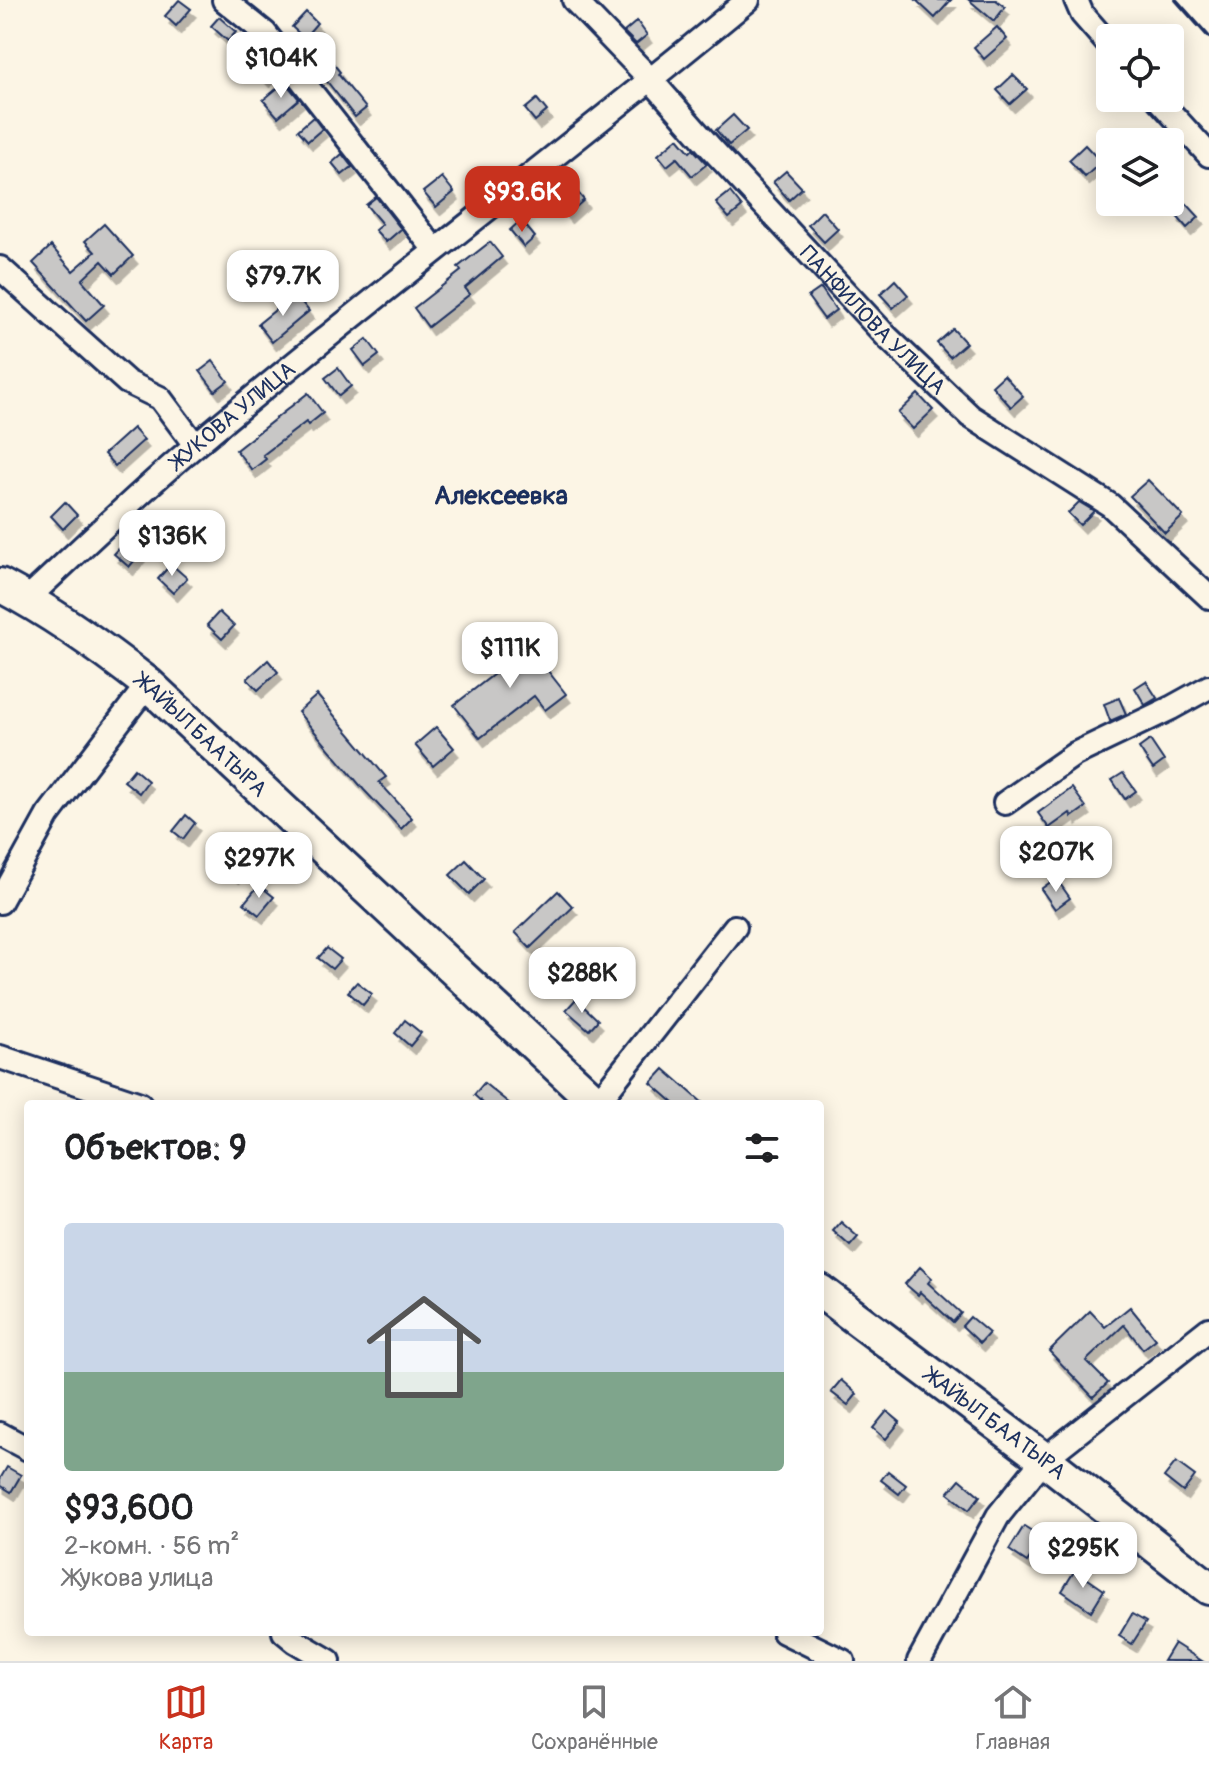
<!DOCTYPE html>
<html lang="ru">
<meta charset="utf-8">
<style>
body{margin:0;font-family:Pangolin,sans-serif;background:#f6f6f6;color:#202124;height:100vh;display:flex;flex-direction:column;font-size:30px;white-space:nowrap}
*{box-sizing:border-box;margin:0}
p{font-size:26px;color:#757577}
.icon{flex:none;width:44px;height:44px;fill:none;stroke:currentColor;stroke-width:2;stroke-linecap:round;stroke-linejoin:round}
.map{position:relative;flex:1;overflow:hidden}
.drawer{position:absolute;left:24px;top:1100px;width:800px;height:536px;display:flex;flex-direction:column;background:#fff;border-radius:8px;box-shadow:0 4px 20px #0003}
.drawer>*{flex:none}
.fabs{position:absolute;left:1096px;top:24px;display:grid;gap:16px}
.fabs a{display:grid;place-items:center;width:88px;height:88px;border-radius:8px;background:#fff;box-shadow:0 4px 20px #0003;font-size:40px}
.price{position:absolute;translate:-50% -68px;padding:0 18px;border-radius:16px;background:#fff;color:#222;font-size:26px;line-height:52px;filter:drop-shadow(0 2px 4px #0008)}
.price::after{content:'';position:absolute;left:50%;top:48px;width:24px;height:18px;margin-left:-12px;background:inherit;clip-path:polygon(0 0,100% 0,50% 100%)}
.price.current{background:#c8321e;color:#fff}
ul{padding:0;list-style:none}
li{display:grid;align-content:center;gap:16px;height:424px;padding:0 40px}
li span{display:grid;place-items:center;height:248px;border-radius:8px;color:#555}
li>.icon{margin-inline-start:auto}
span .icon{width:144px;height:144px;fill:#fffc;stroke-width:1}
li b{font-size:34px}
h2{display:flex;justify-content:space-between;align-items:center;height:96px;padding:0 40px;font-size:34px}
.menu{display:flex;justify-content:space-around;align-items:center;height:112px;border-top:2px solid #e0e0e0;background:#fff;font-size:22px;color:#757577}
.menu a{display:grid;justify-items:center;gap:4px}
.menu .current{color:#c8321e}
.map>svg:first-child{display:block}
.building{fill:#c8c7c6;stroke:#1b2f5e;stroke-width:2;filter:url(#shadow)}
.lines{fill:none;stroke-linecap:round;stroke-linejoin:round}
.minor-casing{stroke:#1b2f5e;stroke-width:28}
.highway-casing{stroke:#1b2f5e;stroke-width:38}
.minor{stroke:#fcf5e5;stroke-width:22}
.highway{stroke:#fcf5e5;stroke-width:32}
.rail{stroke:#1b2f5e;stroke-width:4}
.labels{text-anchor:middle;stroke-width:6;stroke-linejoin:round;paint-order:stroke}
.street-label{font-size:22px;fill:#1b2f5e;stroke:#fcf5e5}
.quarter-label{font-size:26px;font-weight:bold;fill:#1b2f5e;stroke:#fcf5e5}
</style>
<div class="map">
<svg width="1209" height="1661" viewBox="0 0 1209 1661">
<defs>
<filter id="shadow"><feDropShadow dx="4.5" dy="8" stdDeviation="0" flood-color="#0004"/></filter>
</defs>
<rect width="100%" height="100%" fill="#fcf5e5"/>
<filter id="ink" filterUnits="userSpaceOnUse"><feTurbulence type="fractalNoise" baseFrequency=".0125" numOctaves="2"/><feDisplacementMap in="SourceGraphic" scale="16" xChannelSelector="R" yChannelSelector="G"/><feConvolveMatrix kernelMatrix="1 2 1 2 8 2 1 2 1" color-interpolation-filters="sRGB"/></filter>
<g filter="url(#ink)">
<!-- building -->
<g class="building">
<path d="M179 0 191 9 176 26 165 16Z"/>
<path d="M916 0H951L935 18Z"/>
<path d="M969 0H996L1005 7 994 21Z"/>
<path d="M306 12 317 23 304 38 292 27Z"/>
<path d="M219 17 236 32 228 41 211 26Z"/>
<path d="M637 21 647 35 636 44 624 32Z"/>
<path d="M997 27 1007 39 984 59 974 47Z"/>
<path d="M323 51 340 72 338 74 366 108 355 117 311 61Z"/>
<path d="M261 57 273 70 265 79 252 65Z"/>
<path d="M1013 75 1027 89 1010 104 997 90Z"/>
<path d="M285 82 299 99 278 117 263 100Z"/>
<path d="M537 99 547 111 535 121 525 109Z"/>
<path d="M733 115 747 130 729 145 716 130Z"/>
<path d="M313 117 322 129 308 141 298 130Z"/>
<path d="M678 138 690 152 693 149 707 164 692 176 677 158 667 166 658 155Z"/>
<path d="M1085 145 1101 162 1085 177 1069 160Z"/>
<path d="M342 154 352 167 342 175 332 163Z"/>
<path d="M786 171 802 188 789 200 773 182Z"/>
<path d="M442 177 454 192 436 207 423 192Z"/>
<path d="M569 182 584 200 567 215 552 197Z"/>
<path d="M730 192 742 207 729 218 716 203Z"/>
<path d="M376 197 401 229 386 242 375 230 382 224 366 205Z"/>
<path d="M1187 204 1199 217 1187 228 1175 214Z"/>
<path d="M822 211 838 229 824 242 808 225Z"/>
<path d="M521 220 535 237 524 247 510 230Z"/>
<path d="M104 224 133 256 114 274 102 261 82 280 104 305 86 321 33 263 51 246 73 271 95 252 85 241Z"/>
<path d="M490 242 502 257 465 288 470 294 428 327 414 308 461 271 458 267Z"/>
<path d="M895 280 908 295 893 308 880 294Z"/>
<path d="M821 288 836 310 824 319 808 297Z"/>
<path d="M295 294 309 311 272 342 258 324Z"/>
<path d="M953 329 966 343 950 357 937 343Z"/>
<path d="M367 339 379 355 365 366 353 350Z"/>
<path d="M213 361 228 381 215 391 200 371Z"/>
<path d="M338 368 351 386 339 396 325 378Z"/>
<path d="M1004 375 1023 396 1011 407 992 386Z"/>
<path d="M308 393 323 413 308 425 306 422 263 455 266 459 252 470 236 450Z"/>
<path d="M918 394 933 410 913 429 898 413Z"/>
<path d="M133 428 144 440 115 466 104 454Z"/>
<path d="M1148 480 1183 516 1165 533 1130 496Z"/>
<path d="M65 502 77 515 63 529 51 516Z"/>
<path d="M1079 502 1094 511 1080 525 1068 513Z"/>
<path d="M126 541 140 554 129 567 114 554Z"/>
<path d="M171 564 187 578 173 593 158 579Z"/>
<path d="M219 612 234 626 222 639 207 625Z"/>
<path d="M523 639 566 694 545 710 534 696 480 738 454 705 507 664 501 656Z"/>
<path d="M268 660 278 672 258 690 247 679Z"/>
<path d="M1146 681 1157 698 1145 705 1135 688Z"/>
<path d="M317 695 386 777 379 782 412 818 401 829 364 790 298 712Z"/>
<path d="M1119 698 1126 714 1110 721 1104 704Z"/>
<path d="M436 727 454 748 433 766 415 745Z"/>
<path d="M1150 740 1164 761 1153 769 1139 748Z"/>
<path d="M134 769 148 781 139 793 124 781Z"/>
<path d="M1123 773 1136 791 1125 799 1112 780Z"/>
<path d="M1072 788 1086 807 1072 817 1070 813 1049 828 1038 813Z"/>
<path d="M186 815 195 823 183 839 173 831Z"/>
<path d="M226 851 244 865 235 875 218 861Z"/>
<path d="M466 860 484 879 469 894 450 875Z"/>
<path d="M1056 878 1070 898 1055 909 1041 889Z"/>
<path d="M259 885 274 897 259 915 244 903Z"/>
<path d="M558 891 573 907 530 948 515 932Z"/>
<path d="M327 948 341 959 332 969 318 958Z"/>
<path d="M357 982 372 994 363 1005 348 992Z"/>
<path d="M576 999 598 1020 589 1030 566 1010Z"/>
<path d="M405 1020 421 1033 410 1046 395 1033Z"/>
<path d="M664 1069 704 1104H675L651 1083Z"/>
<path d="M484 1083 510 1104H484L474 1095Z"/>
<path d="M841 1222 858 1237 850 1246 833 1231Z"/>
<path d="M920 1267 932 1278 928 1283 961 1313 953 1322 920 1292 918 1295 905 1284Z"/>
<path d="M1130 1307 1156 1339 1143 1349 1124 1325 1086 1361 1108 1383 1093 1397 1049 1351 1090 1311 1105 1327Z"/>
<path d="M970 1317 989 1333 980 1343 962 1326Z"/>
<path d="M841 1380 857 1394 848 1405 831 1392Z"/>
<path d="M887 1411 900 1422 886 1439 873 1428Z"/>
<path d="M1176 1462 1195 1476 1183 1492 1164 1477Z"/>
<path d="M7 1467 21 1475 11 1492 0 1485V1479Z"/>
<path d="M888 1471 906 1485 899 1494 881 1480Z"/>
<path d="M960 1479 980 1496 969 1510 948 1493Z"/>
<path d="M1024 1526 1043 1538 1027 1562 1009 1550Z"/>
<path d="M1075 1570 1104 1590 1091 1611 1062 1591Z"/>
<path d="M1132 1614 1146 1622 1132 1644 1119 1636Z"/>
<path d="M1174 1643 1202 1661H1163Z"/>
</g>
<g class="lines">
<defs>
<g id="minor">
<path d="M224 0 265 33 435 250"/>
<path id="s1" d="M574 0 651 80 711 148 887 337 970 416 1110 505 1209 597"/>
<path d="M1076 0 1082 14 1110 46"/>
<path d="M1157 98 1209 155"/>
<path d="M0 268 127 382 160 398 195 445"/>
<path id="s2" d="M27 599C83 547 138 493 197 444 377 292 566 151 748 0"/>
<path d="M1005 803 1075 754 1171 708 1209 687"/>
<path d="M0 902 48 815 148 684"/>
<path d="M0 1057 140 1104"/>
<path d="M597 1103 735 927"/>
<path d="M0 1434 28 1449"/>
<path d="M284 1632 295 1641 329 1661"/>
<path d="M784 1632 843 1661"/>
<path d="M919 1661 998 1516 1044 1459 1209 1329"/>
</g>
<g id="highway">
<path id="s3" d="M0 585C53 613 101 647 148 684L598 1104"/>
<path id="s4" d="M820 1291 1044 1459 1209 1588"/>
</g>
</defs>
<!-- minor casing -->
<use href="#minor" class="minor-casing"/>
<!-- highway casing -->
<use href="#highway" class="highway-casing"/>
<!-- minor -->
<use href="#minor" class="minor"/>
<!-- highway -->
<use href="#highway" class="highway"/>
<!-- rail -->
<path class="rail" d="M1176 0 1209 37"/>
</g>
</g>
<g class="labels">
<!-- street labels -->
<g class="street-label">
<text dy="8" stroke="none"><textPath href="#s1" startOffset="438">ПАНФИЛОВА УЛИЦА</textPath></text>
<text dy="8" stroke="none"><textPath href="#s2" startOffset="276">ЖУКОВА УЛИЦА</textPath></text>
<text dy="8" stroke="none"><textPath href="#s3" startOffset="252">ЖАЙЫЛ БААТЫРА</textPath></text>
<text dy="8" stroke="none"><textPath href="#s4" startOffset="220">ЖАЙЫЛ БААТЫРА</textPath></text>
</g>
<!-- quarter labels -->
<g class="quarter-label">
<text x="501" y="504">Алексеевка</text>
</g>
</g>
</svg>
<div class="fabs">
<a><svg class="icon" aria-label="locate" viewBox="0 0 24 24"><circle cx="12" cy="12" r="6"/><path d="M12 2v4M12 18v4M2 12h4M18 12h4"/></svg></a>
<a><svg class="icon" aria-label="layers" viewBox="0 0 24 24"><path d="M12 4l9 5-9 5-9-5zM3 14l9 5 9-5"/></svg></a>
</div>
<b class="price" style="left:281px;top:100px">$104K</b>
<b class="price current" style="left:522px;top:234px">$93.6K</b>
<b class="price" style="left:283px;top:318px">$79.7K</b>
<b class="price" style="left:172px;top:578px">$136K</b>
<b class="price" style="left:510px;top:690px">$111K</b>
<b class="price" style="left:1056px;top:894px">$207K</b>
<b class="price" style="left:259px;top:900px">$297K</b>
<b class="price" style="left:582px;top:1015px">$288K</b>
<b class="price" style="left:1083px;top:1590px">$295K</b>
<section class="drawer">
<h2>Объектов: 9<svg class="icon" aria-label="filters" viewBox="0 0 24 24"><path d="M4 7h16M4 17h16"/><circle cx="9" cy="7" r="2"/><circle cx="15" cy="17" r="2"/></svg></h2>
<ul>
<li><span style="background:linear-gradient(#c9d6e8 60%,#7fa58c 0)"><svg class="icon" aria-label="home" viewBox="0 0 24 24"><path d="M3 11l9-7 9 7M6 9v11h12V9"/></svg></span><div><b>$93,600</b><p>2-комн. · 56 m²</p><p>Жукова улица</p></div></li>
</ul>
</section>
</div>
<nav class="menu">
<a class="current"><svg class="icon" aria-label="map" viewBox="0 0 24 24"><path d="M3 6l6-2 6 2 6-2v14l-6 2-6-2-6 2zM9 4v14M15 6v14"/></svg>Карта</a>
<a><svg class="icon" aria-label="saved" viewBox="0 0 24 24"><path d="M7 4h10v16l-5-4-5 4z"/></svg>Сохранённые</a>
<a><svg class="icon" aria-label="home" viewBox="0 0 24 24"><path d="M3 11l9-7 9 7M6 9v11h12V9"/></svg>Главная</a>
</nav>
